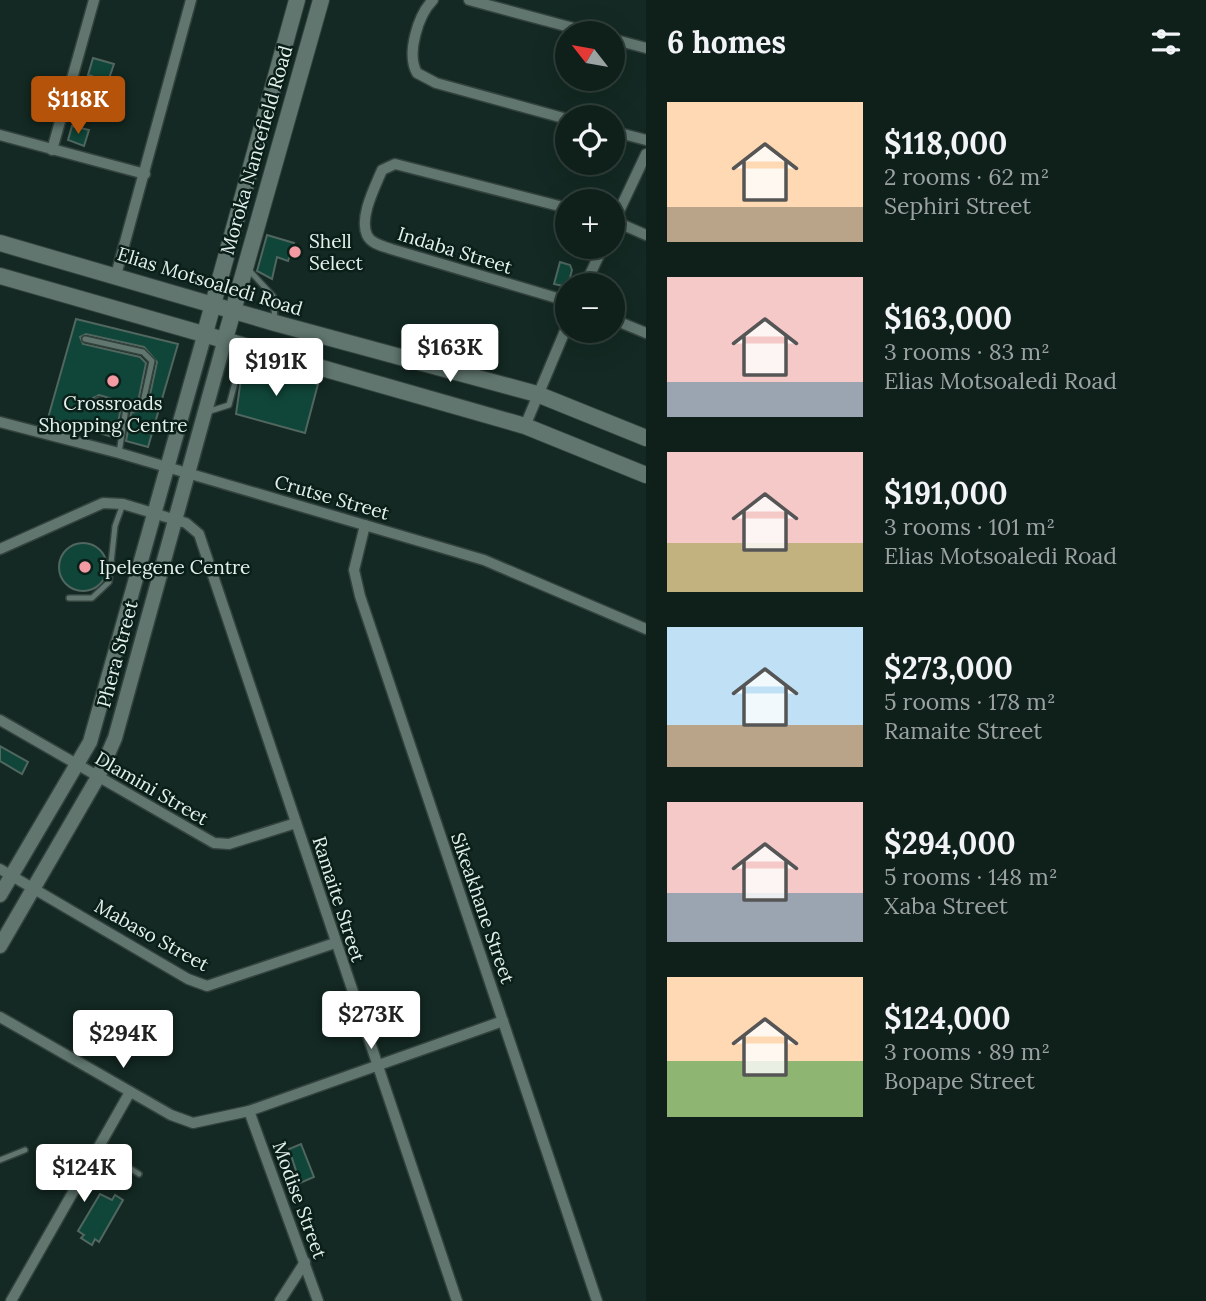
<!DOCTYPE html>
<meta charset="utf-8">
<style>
body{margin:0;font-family:Lora,serif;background:#1d2c27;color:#f1f3f6;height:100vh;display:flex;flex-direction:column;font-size:26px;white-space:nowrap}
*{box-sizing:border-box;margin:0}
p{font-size:23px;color:#9ba2a2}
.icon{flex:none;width:38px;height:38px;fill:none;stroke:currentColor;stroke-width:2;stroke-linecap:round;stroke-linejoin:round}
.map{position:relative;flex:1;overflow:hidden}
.drawer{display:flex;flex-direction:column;background:#0f1f1a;width:560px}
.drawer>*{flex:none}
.needle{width:46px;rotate:301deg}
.fabs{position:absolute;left:555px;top:21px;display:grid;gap:14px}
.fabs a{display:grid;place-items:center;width:70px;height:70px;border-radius:50%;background:#0f1f1a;box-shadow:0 7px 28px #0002,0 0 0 2px #2f3d39;font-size:35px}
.price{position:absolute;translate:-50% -60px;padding:0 16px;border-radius:7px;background:#fff;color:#222;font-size:23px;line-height:46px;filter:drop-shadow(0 2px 4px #0008)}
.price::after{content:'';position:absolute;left:50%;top:42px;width:21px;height:16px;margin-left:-10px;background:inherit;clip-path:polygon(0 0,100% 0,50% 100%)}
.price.on{background:#b45309;color:#fff}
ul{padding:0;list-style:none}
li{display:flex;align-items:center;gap:21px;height:175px;padding:0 21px}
li span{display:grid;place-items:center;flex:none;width:196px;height:140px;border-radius:0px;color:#555}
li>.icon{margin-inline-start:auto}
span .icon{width:84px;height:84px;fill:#fffc;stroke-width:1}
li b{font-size:30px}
h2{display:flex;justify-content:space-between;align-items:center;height:84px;padding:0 21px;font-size:30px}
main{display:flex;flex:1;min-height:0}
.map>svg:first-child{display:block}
.building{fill:#104639;stroke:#50665f;stroke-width:2}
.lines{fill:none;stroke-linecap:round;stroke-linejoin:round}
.service-casing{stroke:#33423d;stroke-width:8}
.minor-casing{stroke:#33423d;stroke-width:13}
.tertiary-casing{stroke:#33423d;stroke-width:17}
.secondary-casing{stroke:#33423d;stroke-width:18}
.service{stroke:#60766f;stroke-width:5}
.minor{stroke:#60766f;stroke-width:10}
.tertiary{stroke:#60766f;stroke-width:14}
.secondary{stroke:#60766f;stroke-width:16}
.poi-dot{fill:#f49aa3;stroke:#0b1f19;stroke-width:2.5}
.labels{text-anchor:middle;stroke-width:5;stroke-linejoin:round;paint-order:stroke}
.street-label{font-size:19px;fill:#e3f0ec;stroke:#0b1f19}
.poi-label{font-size:19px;fill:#e3f0ec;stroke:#0b1f19;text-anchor:start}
</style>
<main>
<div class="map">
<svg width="646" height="1301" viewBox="0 0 646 1301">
<rect width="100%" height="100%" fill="#142923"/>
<!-- building -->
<g class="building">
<path d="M93 58 114 64 106 87 101 86 94 112 82 108 92 76 88 75Z"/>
<path d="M72 126 89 130 84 146 68 140Z"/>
<path d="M267 235 294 243 288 261 277 257 272 279 257 271Z"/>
<path d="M560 262 570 265 572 270 568 285 563 286 554 284Z"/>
<path d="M76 319 178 344 148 447 126 441 131 413 147 409 157 362 144 347 86 334 80 337 83 344 140 357 146 363 138 402 127 403 99 395 93 398 96 405 120 412 116 438 48 418Z"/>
<path d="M243 364 318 384 305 433 236 414Z"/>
<circle cx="83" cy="567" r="24"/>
<path d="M0 746 28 762 22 774 0 761Z"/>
<path d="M301 1144 314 1177 300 1183 289 1149Z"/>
<path d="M100 1194 112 1200 115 1195 123 1200 99 1242 95 1239 92 1245 81 1238 84 1235 78 1231Z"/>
</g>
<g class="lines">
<defs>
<g id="service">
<path d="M247 268 273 296 275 320"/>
<path d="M85 339 143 352 152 361 142 407 126 408 119 453"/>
<path d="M98 400 126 408"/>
<path d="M207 412 229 405 237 375"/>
<path d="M69 598H92L109 582 115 526 123 504"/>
<path d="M98 1148 139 1174"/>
<path d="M0 1160 25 1150"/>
</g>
<g id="minor">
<path d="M433 0C418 15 406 54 417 73L436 83 567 119"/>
<path d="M469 0 592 33"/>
<path d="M612 39 646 48"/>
<path d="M612 131 646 140"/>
<path d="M0 135 145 174"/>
<path d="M52 150 94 0"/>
<path d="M567 208 395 164 382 170C375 187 359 217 367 235 371 244 383 246 391 249L567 301"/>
<path d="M612 220 646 235"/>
<path d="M612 226 646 154"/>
<path d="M116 275 191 0"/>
<path d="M585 285 603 247"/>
<path d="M612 319 646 333"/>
<path d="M0 422 119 453 484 560 646 629"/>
<path d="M525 426 567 326"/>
<path d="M365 525 354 570 360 596 597 1301"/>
<path d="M0 549 103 503 123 504 186 523 199 534 457 1301"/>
<path d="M0 720 214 843 229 844 296 823"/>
<path d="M0 869 188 979 207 986 335 943"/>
<path d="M0 1017 171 1115 193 1123 249 1111 503 1021"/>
<path d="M249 1111 318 1301"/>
<path d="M11 1301 130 1092"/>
<path d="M280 1301 305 1262"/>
</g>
<g id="tertiary">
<path d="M0 895 90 742 205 333"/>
<path d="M0 946 98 777 115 738 225 339"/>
</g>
<g id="secondary">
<path d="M0 243 275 323 537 394 646 438"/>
<path d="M0 276 525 426 646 475"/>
<path d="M205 333 297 0"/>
<path d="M225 339 321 0"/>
</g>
</defs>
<!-- service casing -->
<use href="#service" class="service-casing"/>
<!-- minor casing -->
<use href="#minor" class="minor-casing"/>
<!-- tertiary casing -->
<use href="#tertiary" class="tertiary-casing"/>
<!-- secondary casing -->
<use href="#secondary" class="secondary-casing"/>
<!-- service -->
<use href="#service" class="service"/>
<!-- minor -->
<use href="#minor" class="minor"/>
<!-- tertiary -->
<use href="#tertiary" class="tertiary"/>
<!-- secondary -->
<use href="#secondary" class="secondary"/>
</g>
<!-- markers -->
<g class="poi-dot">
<circle cx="295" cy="252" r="7"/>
<circle cx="113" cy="381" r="7"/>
<circle cx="85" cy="567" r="7"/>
</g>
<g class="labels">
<!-- street labels -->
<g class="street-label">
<text transform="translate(256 150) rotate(-74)" y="7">Moroka Nancefield Road</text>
<text transform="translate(455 250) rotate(17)" y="7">Indaba Street</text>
<text transform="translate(210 281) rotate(17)" y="7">Elias Motsoaledi Road</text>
<text transform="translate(332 497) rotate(16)" y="7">Crutse Street</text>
<text transform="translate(117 654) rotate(-75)" y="7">Phera Street</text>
<text transform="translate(152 788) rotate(30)" y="7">Dlamini Street</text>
<text transform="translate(339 899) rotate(72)" y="7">Ramaite Street</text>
<text transform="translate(483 908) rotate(71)" y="7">Sikeakhane Street</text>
<text transform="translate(152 935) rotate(29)" y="7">Mabaso Street</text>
<text transform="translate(300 1200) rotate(70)" y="7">Modise Street</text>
</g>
<!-- poi labels -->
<g class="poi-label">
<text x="309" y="248">Shell<tspan x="309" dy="22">Select</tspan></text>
<text x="113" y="410" text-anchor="middle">Crossroads<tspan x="113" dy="22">Shopping Centre</tspan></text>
<text x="99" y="574">Ipelegene Centre</text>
</g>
</g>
</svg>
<div class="fabs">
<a><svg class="needle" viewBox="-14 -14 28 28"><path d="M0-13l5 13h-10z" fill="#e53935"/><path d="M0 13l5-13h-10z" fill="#9ba2a2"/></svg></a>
<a><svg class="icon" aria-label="locate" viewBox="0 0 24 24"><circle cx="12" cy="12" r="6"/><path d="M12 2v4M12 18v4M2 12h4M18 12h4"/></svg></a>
<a>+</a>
<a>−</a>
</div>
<b class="price on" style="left:78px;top:136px">$118K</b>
<b class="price" style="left:450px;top:384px">$163K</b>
<b class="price" style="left:276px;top:398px">$191K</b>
<b class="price" style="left:371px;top:1051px">$273K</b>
<b class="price" style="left:123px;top:1070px">$294K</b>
<b class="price" style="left:84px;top:1204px">$124K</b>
</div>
<section class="drawer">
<h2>6 homes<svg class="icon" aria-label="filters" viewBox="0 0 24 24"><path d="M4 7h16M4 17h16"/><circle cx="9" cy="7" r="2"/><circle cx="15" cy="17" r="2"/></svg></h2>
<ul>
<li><span style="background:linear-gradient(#ffd9b3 75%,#b9a48a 0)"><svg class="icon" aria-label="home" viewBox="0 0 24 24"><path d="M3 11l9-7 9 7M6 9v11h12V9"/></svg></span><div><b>$118,000</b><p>2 rooms · 62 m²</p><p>Sephiri Street</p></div></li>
<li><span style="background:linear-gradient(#f6c9c9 75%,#9aa5b1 0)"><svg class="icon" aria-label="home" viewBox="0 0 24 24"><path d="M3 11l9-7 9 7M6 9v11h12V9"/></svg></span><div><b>$163,000</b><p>3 rooms · 83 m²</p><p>Elias Motsoaledi Road</p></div></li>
<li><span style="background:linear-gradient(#f6c9c9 65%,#c2b280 0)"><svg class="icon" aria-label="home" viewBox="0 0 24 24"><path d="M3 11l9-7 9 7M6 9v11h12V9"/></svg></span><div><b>$191,000</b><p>3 rooms · 101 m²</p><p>Elias Motsoaledi Road</p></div></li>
<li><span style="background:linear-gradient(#bfe0f5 70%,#b9a48a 0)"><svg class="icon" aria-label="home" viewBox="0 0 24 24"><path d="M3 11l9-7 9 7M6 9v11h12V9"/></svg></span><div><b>$273,000</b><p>5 rooms · 178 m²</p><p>Ramaite Street</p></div></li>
<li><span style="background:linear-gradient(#f6c9c9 65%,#9aa5b1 0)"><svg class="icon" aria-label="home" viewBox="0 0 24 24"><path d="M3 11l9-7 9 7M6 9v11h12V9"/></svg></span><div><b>$294,000</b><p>5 rooms · 148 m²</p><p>Xaba Street</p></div></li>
<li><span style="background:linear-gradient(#ffd9b3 60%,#8fb573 0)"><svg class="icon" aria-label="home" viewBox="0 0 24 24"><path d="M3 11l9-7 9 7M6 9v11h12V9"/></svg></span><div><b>$124,000</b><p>3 rooms · 89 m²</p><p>Bopape Street</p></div></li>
</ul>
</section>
</main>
